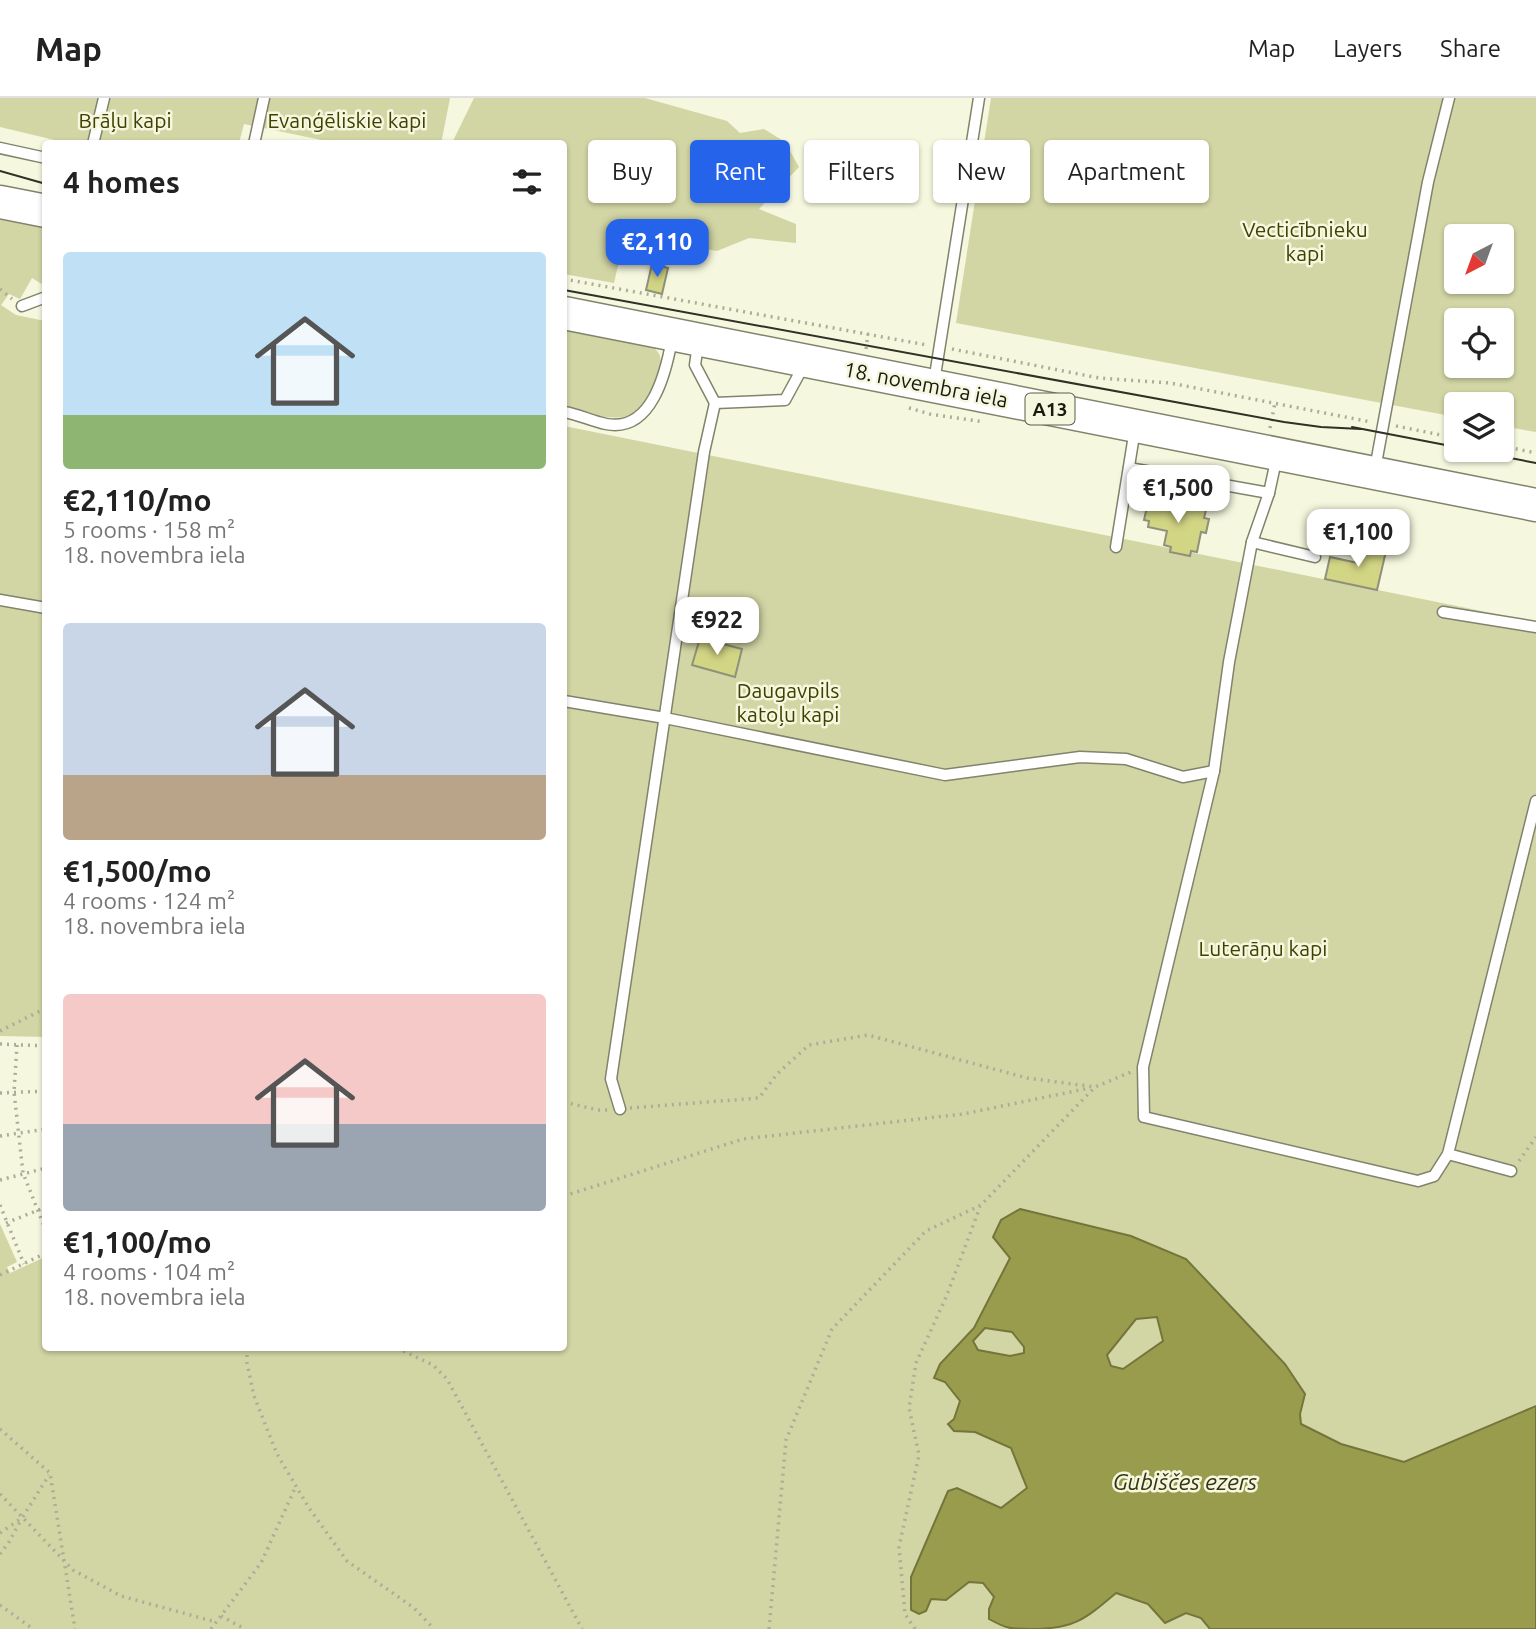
<!DOCTYPE html>
<meta charset="utf-8">
<style>
body{margin:0;font-family:Ubuntu,sans-serif;background:#f2f2f2;color:#222;height:100vh;display:flex;flex-direction:column;font-size:26px;white-space:nowrap}
*{box-sizing:border-box;margin:0}
p{font-size:23px;color:#767676}
.icon{flex:none;width:38px;height:38px;fill:none;stroke:currentColor;stroke-width:2;stroke-linecap:round;stroke-linejoin:round}
.map{position:relative;flex:1;overflow:hidden}
.drawer{position:absolute;left:42px;top:42px;width:525px;height:1211px;display:flex;flex-direction:column;background:#fff;border-radius:7px;box-shadow:0 2px 5px #0004}
.drawer>*{flex:none}
.guide{position:absolute;left:588px;top:42px;width:665px;height:63px;display:flex;gap:14px}
.needle{width:46px;rotate:221deg}
.controls{position:absolute;left:1444px;top:126px;display:grid;gap:14px}
.controls a{display:grid;place-items:center;width:70px;height:70px;border-radius:7px;background:#fff;box-shadow:0 2px 5px #0004;font-size:35px}
.price{position:absolute;translate:-50% -60px;padding:0 16px;border-radius:14px;background:#fff;color:#222;font-size:23px;line-height:46px;filter:drop-shadow(0 2px 4px #0008)}
.price::after{content:'';position:absolute;left:50%;top:42px;width:21px;height:16px;margin-left:-10px;background:inherit;clip-path:polygon(0 0,100% 0,50% 100%)}
.price.on{background:#2563eb;color:#fff}
ul{padding:0;list-style:none}
li{display:grid;align-content:center;gap:14px;height:371px;padding:0 21px}
li span{display:grid;place-items:center;height:217px;border-radius:7px;color:#555}
li>.icon{margin-inline-start:auto}
span .icon{width:126px;height:126px;fill:#fffc;stroke-width:1}
li b{font-size:30px}
h2{display:flex;justify-content:space-between;align-items:center;height:84px;padding:0 21px;font-size:30px}
.chip{padding:0 24px;border-radius:7px;background:#fff;box-shadow:0 2px 5px #0004;font-size:24px;line-height:63px}
.chip.on{background:#2563eb;color:#fff}
header{display:flex;align-items:center;gap:42px;box-sizing:border-box;height:98px;padding:0 35px;background:#fff;border-bottom:2px solid #e0e0e0}
header strong{font-size:33px}
nav{display:flex;gap:38px;margin-inline-start:auto;font-size:24px}
.map>svg:first-child{display:block}
.green{fill:#d2d5a4;fill-rule:evenodd}
.water{fill:#9a9c4d;stroke:#74753b;stroke-width:2;fill-rule:evenodd}
.building{fill:#d2d584;stroke:#8f917a;stroke-width:2}
.lines{fill:none;stroke-linecap:round;stroke-linejoin:round}
.service-casing{stroke:#81836c;stroke-width:13}
.primary-casing{stroke:#81836c;stroke-width:35}
.path{stroke:#acad99;stroke-width:3.5;stroke-dasharray:2 5;stroke-linecap:butt}
.service{stroke:#fff;stroke-width:10}
.primary{stroke:#fff;stroke-width:32}
.tram{stroke:#303026;stroke-width:2}
.labels{text-anchor:middle;stroke-width:5;stroke-linejoin:round;paint-order:stroke}
.shield{fill:#f5f7de;stroke:#5c5c4e;stroke-width:2}
.shield-label{font-size:19px;font-weight:bold;fill:#1a1a11}
.park-label{font-size:21px;fill:#404100;stroke:#f5f7de}
.street-label{font-size:21px;fill:#1a1a11;stroke:#f5f7de}
.water-label{font-size:23px;font-style:italic;fill:#353513;stroke:#f5f7de}
</style>
<header>
<strong>Map</strong>
<nav><a>Map</a><a>Layers</a><a>Share</a></nav>
</header>
<div class="map">
<svg width="1536" height="1531" viewBox="0 0 1536 1531">
<rect width="100%" height="100%" fill="#f5f7de"/>
<!-- green -->
<g class="green">
<path d="M0 0H450L441 46 336 45 244 26 239 45H67L0 29Z"/>
<path d="M474 0H645L727 23 740 35 764 31 785 44 799 69 759 111 796 126V145L749 140 717 153 625 137 614 185 564 176V46L452 45Z"/>
<path d="M991 0H1536V334L1502 328V306H1456V319L956 225ZM1456 138H1502V184H1456ZM1456 222H1502V268H1456Z"/>
<path d="M0 118 45 128V188L32 180 20 201 9 196 1 207 16 217 45 223 46 939 0 938Z"/>
<path d="M564 230 654 249C656 252 659 255 660 258 665 277 642 317 623 319 604 322 581 313 564 309Z"/>
<path d="M564 328 1536 524V1531H0V1126L17 1164 7 1169 10 1175 45 1159 46 1250H564ZM1201 1196 1222 1200 1285 1266ZM954 1321 1011 1350 975 1334 954 1333 948 1326Z"/>
</g>
<!-- water -->
<path class="water" d="M1020 1111 1131 1138 1186 1161 1285 1266 1305 1296 1300 1316 1301 1326 1341 1346 1404 1364 1536 1308V1531H1210L1201 1520 1186 1515 1165 1525 1148 1506 1116 1495C1084 1522 1074 1531 1031 1531 1011 1531 1007 1531 989 1521V1511L994 1499 983 1485 969 1484 946 1502 931 1501 926 1513 919 1516 911 1512V1479L948 1393 957 1390 1001 1410 1027 1390 1011 1350 975 1334 954 1333 948 1326 954 1321 960 1303 945 1284 934 1280 940 1266 974 1230 1010 1160 993 1139 1001 1122ZM1157 1219 1163 1243 1123 1271 1111 1268 1107 1257 1136 1221ZM985 1230 1012 1234 1024 1249V1255L1010 1258 978 1252 973 1243Z"/>
<!-- building -->
<g class="building">
<path d="M652 166 668 170 662 196 646 192Z"/>
<path d="M1149 400 1206 412 1204 420 1209 421 1206 435 1201 434 1197 454 1191 453 1190 458 1170 454 1171 449 1164 447 1167 433 1148 429 1149 423 1144 422Z"/>
<path d="M1362 448 1386 453 1377 492 1325 481 1330 459 1358 465Z"/>
<path d="M700 540 742 551 735 579 692 567Z"/>
</g>
<g class="lines">
<defs>
<g id="service">
<path d="M93 46 104 0"/>
<path d="M254 46 264 0"/>
<path d="M0 50 46 60"/>
<path d="M22 208 46 199"/>
<path d="M698 246 695 267 715 305 785 302 804 267"/>
<path d="M934 284 979 0"/>
<path d="M564 314C578 316 591 323 606 326 652 335 666 274 672 241"/>
<path d="M1277 358 1269 395 1252 444 1229 564 1214 673 1143 969 1144 1019 1418 1083 1434 1078 1448 1056 1511 1073"/>
<path d="M1129 370 1269 395"/>
<path d="M1375 371 1428 84 1449 0"/>
<path d="M1252 444 1315 459"/>
<path d="M1116 449 1135 331"/>
<path d="M0 502 46 510"/>
<path d="M1443 514 1536 529"/>
<path d="M564 603 665 620 945 677 1080 659 1126 661 1183 679 1214 673"/>
<path d="M620 1011 611 981 704 354 715 305"/>
<path d="M1448 1056 1536 703"/>
</g>
<g id="primary">
<path d="M0 104 46 113"/>
<path d="M564 215 1536 407"/>
</g>
</defs>
<!-- service casing -->
<use href="#service" class="service-casing"/>
<!-- primary casing -->
<use href="#primary" class="primary-casing"/>
<!-- path -->
<g class="path">
<path d="M564 181 927 247"/>
<path d="M0 191 12 201"/>
<path d="M866 251 868 236"/>
<path d="M952 251 1099 280 1170 285 1371 324"/>
<path d="M909 310 930 316 984 324"/>
<path d="M1396 328 1456 340"/>
<path d="M1270 330 1275 305"/>
<path d="M1502 348 1536 355"/>
<path d="M0 933 46 910"/>
<path d="M0 946 46 948"/>
<path d="M17 947 14 994 23 1075 46 1133"/>
<path d="M0 995 46 993"/>
<path d="M564 1004 598 1012H609"/>
<path d="M630 1010 759 1000 777 976 809 947 868 937 1027 980 1095 989 1131 974"/>
<path d="M0 1038 46 1031"/>
<path d="M1519 1063 1536 1039"/>
<path d="M0 1082 46 1070"/>
<path d="M564 1098 743 1041 963 1016 1090 990"/>
<path d="M0 1107 24 1166"/>
<path d="M6 1125 46 1109"/>
<path d="M0 1177 46 1155"/>
<path d="M247 1250V1265L254 1298 277 1356 309 1410 347 1463 414 1510 434 1531"/>
<path d="M397 1250 433 1267 447 1281 582 1531"/>
<path d="M0 1331 50 1375 75 1531"/>
<path d="M0 1396 73 1472 121 1498 216 1524"/>
<path d="M0 1435 22 1420 49 1377"/>
<path d="M0 1456 9 1444 21 1422"/>
<path d="M0 1507 33 1531"/>
<path d="M221 1518 245 1531"/>
<path d="M211 1531 261 1465 296 1388"/>
<path d="M769 1531 786 1342 832 1231 926 1133 981 1107 1095 989"/>
<path d="M915 1531 905 1516 899 1449 919 1357 909 1310 916 1265 947 1197 980 1109"/>
</g>
<!-- service -->
<use href="#service" class="service"/>
<!-- primary -->
<use href="#primary" class="primary"/>
<!-- tram -->
<g class="tram">
<path d="M0 73 46 86"/>
<path d="M564 192 1284 324 1321 329 1361 331"/>
<path d="M1352 329 1456 349"/>
<path d="M1469 352 1536 365"/>
</g>
</g>
<g class="labels">
<!-- shield labels -->
<rect class="shield" x="1025.5" y="295.5" width="49" height="31" rx="5"/>
<g class="shield-label">
<text x="1050" y="318">A13</text>
</g>
<!-- park labels -->
<g class="park-label">
<text x="125" y="30">Brāļu kapi</text>
<text x="347" y="30">Evanģēliskie kapi</text>
<text x="1305" y="139">Vecticībnieku<tspan x="1305" dy="24">kapi</tspan></text>
<text x="788" y="600">Daugavpils<tspan x="788" dy="24">katoļu kapi</tspan></text>
<text x="1263" y="858">Luterāņu kapi</text>
</g>
<!-- street labels -->
<g class="street-label">
<text transform="translate(926 287) rotate(11)" y="7">18. novembra iela</text>
</g>
<!-- water labels -->
<g class="water-label">
<text x="1185" y="1392">Gubiščes ezers</text>
</g>
</g>
</svg>
<div class="controls">
<a><svg class="needle" viewBox="-14 -14 28 28"><path d="M0-13l5 13h-10z" fill="#e53935"/><path d="M0 13l5-13h-10z" fill="#767676"/></svg></a>
<a><svg class="icon" aria-label="locate" viewBox="0 0 24 24"><circle cx="12" cy="12" r="6"/><path d="M12 2v4M12 18v4M2 12h4M18 12h4"/></svg></a>
<a><svg class="icon" aria-label="layers" viewBox="0 0 24 24"><path d="M12 4l9 5-9 5-9-5zM3 14l9 5 9-5"/></svg></a>
</div>
<b class="price on" style="left:657px;top:181px">€2,110</b>
<b class="price" style="left:1178px;top:427px">€1,500</b>
<b class="price" style="left:1358px;top:471px">€1,100</b>
<b class="price" style="left:717px;top:559px">€922</b>
<div class="guide">
<a class="chip">Buy</a>
<a class="chip on">Rent</a>
<a class="chip">Filters</a>
<a class="chip">New</a>
<a class="chip">Apartment</a>
</div>
<section class="drawer">
<h2>4 homes<svg class="icon" aria-label="filters" viewBox="0 0 24 24"><path d="M4 7h16M4 17h16"/><circle cx="9" cy="7" r="2"/><circle cx="15" cy="17" r="2"/></svg></h2>
<ul>
<li><span style="background:linear-gradient(#bfe0f5 75%,#8fb573 0)"><svg class="icon" aria-label="home" viewBox="0 0 24 24"><path d="M3 11l9-7 9 7M6 9v11h12V9"/></svg></span><div><b>€2,110/mo</b><p>5 rooms · 158 m²</p><p>18. novembra iela</p></div></li>
<li><span style="background:linear-gradient(#c9d6e8 70%,#b9a48a 0)"><svg class="icon" aria-label="home" viewBox="0 0 24 24"><path d="M3 11l9-7 9 7M6 9v11h12V9"/></svg></span><div><b>€1,500/mo</b><p>4 rooms · 124 m²</p><p>18. novembra iela</p></div></li>
<li><span style="background:linear-gradient(#f6c9c9 60%,#9aa5b1 0)"><svg class="icon" aria-label="home" viewBox="0 0 24 24"><path d="M3 11l9-7 9 7M6 9v11h12V9"/></svg></span><div><b>€1,100/mo</b><p>4 rooms · 104 m²</p><p>18. novembra iela</p></div></li>
</ul>
</section>
</div>
